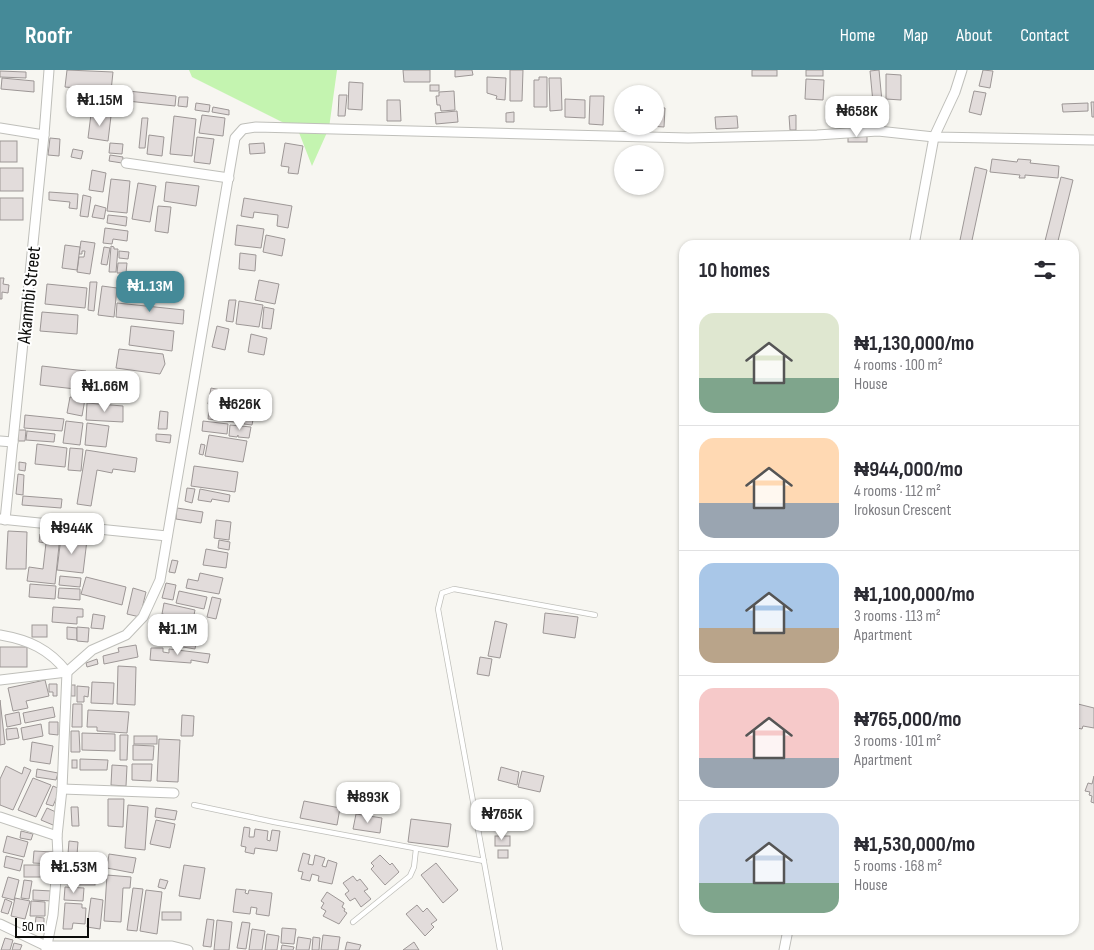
<!DOCTYPE html>
<meta charset="utf-8">
<style>
body{margin:0;font-family:"Sofia Sans Condensed",sans-serif;background:#f7f7f7;color:#2b2b33;height:100vh;display:flex;flex-direction:column;font-size:19px;white-space:nowrap}
*{box-sizing:border-box;margin:0}
p{font-size:16px;color:#7c7c81}
.icon{flex:none;width:28px;height:28px;fill:none;stroke:currentColor;stroke-width:2;stroke-linecap:round;stroke-linejoin:round}
.map{position:relative;flex:1;overflow:hidden}
.panel{position:absolute;left:679px;top:170px;width:400px;height:695px;display:flex;flex-direction:column;background:#fff;border-radius:15px;box-shadow:0 1px 4px #0004}
.panel>*{flex:none}
.controls{position:absolute;left:614px;top:15px;display:grid;gap:10px}
.controls a{display:grid;place-items:center;width:50px;height:50px;border-radius:50%;background:#fff;box-shadow:0 1px 4px #0004;font-size:25px}
.scale{position:absolute;left:15px;bottom:12px;width:74px;box-sizing:border-box;padding-left:5px;border:2px solid #0c0c0a;border-top:0;font-size:14px;line-height:18px;white-space:nowrap;color:#0c0c0a;-webkit-text-stroke:4px #fff;paint-order:stroke}
.price{position:absolute;translate:-50% -42px;padding:0 11px;border-radius:10px;background:#fff;color:#222;font-size:16px;line-height:32px;filter:drop-shadow(0 1px 2px #0008)}
.price::after{content:'';position:absolute;left:50%;top:30px;width:15px;height:11px;margin-left:-8px;background:inherit;clip-path:polygon(0 0,100% 0,50% 100%)}
.price.active{background:#458a98;color:#fff}
ul{padding:0;list-style:none}
li{display:flex;align-items:center;gap:15px;height:125px;padding:0 20px}
li+li{border-top:1px solid #e1e1e2}
li span{display:grid;place-items:center;flex:none;width:140px;height:100px;border-radius:15px;color:#555}
li>.icon{margin-inline-start:auto}
span .icon{width:60px;height:60px;fill:#fffc;stroke-width:1}
li b{font-size:21px}
h2{display:flex;justify-content:space-between;align-items:center;height:60px;padding:0 20px;font-size:21px}
header{display:flex;align-items:center;gap:30px;box-sizing:border-box;height:70px;padding:0 25px;background:#458a98;color:#fff}
header strong{font-size:24px}
nav{display:flex;gap:28px;margin-inline-start:auto;font-size:18px}
.map>svg:first-child{display:block}
.green{fill:#c4f4b0}
.building{fill:#e2dcdb;stroke:#9d9796}
.lines{fill:none;stroke-linecap:round;stroke-linejoin:round}
.service-casing{stroke:#bfbfba;stroke-width:6}
.minor-casing{stroke:#bfbfba;stroke-width:11}
.service{stroke:#fff;stroke-width:4.5}
.minor{stroke:#fff;stroke-width:9}
.labels{text-anchor:middle;stroke-width:4;stroke-linejoin:round;paint-order:stroke}
.street-label{font-size:19px;fill:#0c0c0a;stroke:#fff}
</style>
<header>
<strong>Roofr</strong>
<nav><a>Home</a><a>Map</a><a>About</a><a>Contact</a></nav>
</header>
<div class="map">
<svg width="1094" height="880" viewBox="0 0 1094 880">
<rect width="100%" height="100%" fill="#f7f6f1"/>
<!-- green -->
<path class="green" d="M189 0H337L329 58 312 96 298 60 192 7Z"/>
<!-- building -->
<g class="building">
<path d="M67 0 113 2 111 21 65 17Z"/>
<path d="M403 0H430V12H404Z"/>
<path d="M455 0H472L473 5 455 7Z"/>
<path d="M510 0H523L522 31H510Z"/>
<rect x="752" y="0" width="25" height="6"/>
<rect x="806" y="0" width="17" height="6"/>
<path d="M879 0 883 42 874 43 870 1Z"/>
<path d="M983 0 993 1 990 18 979 16Z"/>
<path d="M0 1 26 2V8L0 7Z"/>
<path d="M886 4 901 5V30L886 29Z"/>
<path d="M487 7 506 8 505 30 496 29 497 26 487 23Z"/>
<path d="M539 7H547V37H534V10H539Z"/>
<path d="M2 8 34 11V22L1 19Z"/>
<path d="M549 8H561L562 40 550 41Z"/>
<path d="M806 9 824 10 823 30 805 29Z"/>
<path d="M349 12 363 13 362 40 348 39Z"/>
<rect x="430" y="15" width="9" height="6"/>
<path d="M128 21 176 26 175 36 127 31Z"/>
<path d="M454 21 455 40 441 41 440 35H437L436 26H439V22Z"/>
<path d="M974 21 986 23 981 45 969 42Z"/>
<path d="M339 25H347L345 46H338Z"/>
<path d="M590 26H604L603 55 589 54Z"/>
<path d="M179 27H188L187 37 178 36Z"/>
<path d="M565 29 585 30V48L565 47Z"/>
<path d="M387 30H400L401 51H387Z"/>
<path d="M1091 32H1094V47H1092Z"/>
<path d="M196 33 210 35 209 42 195 40Z"/>
<path d="M1088 33V41L1063 42 1062 34Z"/>
<path d="M213 37 229 40V45L212 42Z"/>
<path d="M655 37 665 38 664 57 650 56H655Z"/>
<path d="M457 41 458 52 436 54 435 43Z"/>
<path d="M514 42V52H506V43Z"/>
<path d="M91 44 111 46 108 71 88 68Z"/>
<path d="M202 45 225 48 223 66 199 63Z"/>
<path d="M796 45V60H790L789 46Z"/>
<path d="M174 46 196 49 192 86 170 84Z"/>
<path d="M737 46 738 58 716 59 715 47Z"/>
<path d="M142 48H148L145 78H139Z"/>
<path d="M149 65 164 67 162 86 147 84Z"/>
<rect x="848" y="65" width="19" height="7"/>
<path d="M197 67 214 69 210 94 194 92Z"/>
<path d="M50 68 60 69 59 86 48 85Z"/>
<rect x="0" y="71" width="17" height="21"/>
<path d="M110 73 123 74 122 84 109 83Z"/>
<path d="M264 73 265 83 250 84 249 74Z"/>
<path d="M285 73 303 76 298 104 288 103 289 97 281 96Z"/>
<path d="M73 79 83 81 81 89 71 87Z"/>
<path d="M110 85 123 87 122 93 109 91Z"/>
<path d="M992 89 1017 92 1018 89 1031 90 1030 93 1059 96 1058 108 1025 105V108H1019L1020 105 990 102Z"/>
<path d="M975 97 987 100 971 175H959Z"/>
<rect x="0" y="98" width="23" height="23"/>
<path d="M92 100 106 103 103 122 89 120Z"/>
<path d="M1061 107 1073 110 1057 175H1044Z"/>
<path d="M111 109 130 111 127 143 107 141Z"/>
<path d="M166 112 199 116 196 136 164 131Z"/>
<path d="M138 113 156 116 150 152 132 149Z"/>
<path d="M49 122 78 124 77 139 69 138 70 132 49 130Z"/>
<path d="M83 125 91 127 88 147 80 146Z"/>
<rect x="0" y="128" width="23" height="22"/>
<path d="M244 128 292 136 288 158 277 156 278 145 254 142 253 148 241 146Z"/>
<path d="M95 135 106 138 104 149 92 147Z"/>
<path d="M158 136 171 137 168 163 155 161Z"/>
<path d="M108 145 127 147 126 156 107 153Z"/>
<path d="M237 155 264 159 261 178 235 175Z"/>
<path d="M105 158 128 161 127 171 113 169 112 174 103 173Z"/>
<path d="M266 165 285 169 282 186 263 182Z"/>
<path d="M81 171 95 173 90 204 77 202 79 187H84L85 181H82V184H79Z"/>
<path d="M65 175 80 177 77 200 62 198Z"/>
<path d="M111 176 114 177V179H118L116 202H109Z"/>
<path d="M104 177 110 178 107 195 101 194Z"/>
<path d="M119 181 129 182 128 189 119 188Z"/>
<path d="M240 183 256 185 255 201 239 199Z"/>
<path d="M118 193H127L126 203H117Z"/>
<path d="M0 208H4L3 214 9 215 8 223 2 222V229H0Z"/>
<path d="M259 210 279 214 275 234 255 230Z"/>
<path d="M90 212H97L94 241 88 240Z"/>
<path d="M47 214 87 218 85 238 45 234Z"/>
<path d="M102 216 117 218 114 247 98 245Z"/>
<path d="M229 230H236L233 252 226 251Z"/>
<path d="M239 231 263 235 259 257 236 254Z"/>
<path d="M117 233 184 240 183 254 116 247Z"/>
<path d="M264 237 274 239 271 259 262 258Z"/>
<path d="M42 242 78 245 77 264 40 261Z"/>
<path d="M131 256 174 261 172 281 129 275Z"/>
<path d="M217 256 229 259 225 280 212 277Z"/>
<path d="M251 264 267 268 264 285 248 282Z"/>
<path d="M119 279 163 284 165 294 160 304 116 298Z"/>
<path d="M42 296 86 301 84 320 40 315Z"/>
<path d="M90 303 117 305 115 326 88 323Z"/>
<path d="M211 318 236 323 233 339 208 334Z"/>
<path d="M241 320 258 323 254 342 237 339Z"/>
<path d="M70 327 85 329 82 346 67 343Z"/>
<path d="M87 333 123 336V352L86 350Z"/>
<path d="M209 339 244 343 243 353 208 349Z"/>
<path d="M160 341 168 342 167 359H158Z"/>
<path d="M246 344 254 345 252 355 244 354Z"/>
<path d="M25 345 64 349 62 361 24 358Z"/>
<path d="M66 351 83 353 80 375 63 373Z"/>
<path d="M203 351 228 354 227 364 202 361Z"/>
<path d="M87 353 109 356 106 377 85 375Z"/>
<path d="M230 355 251 357 249 368 238 367V365L237 367 229 366Z"/>
<path d="M18 360H26L25 371H18Z"/>
<path d="M27 361 55 364 54 372 26 370Z"/>
<path d="M156 364 171 365 170 373 156 371Z"/>
<path d="M209 365 247 371 243 392 205 386Z"/>
<path d="M37 374 67 378 65 397 35 394Z"/>
<path d="M201 374 205 375 203 385 199 384Z"/>
<path d="M70 378 83 379 81 401 68 400Z"/>
<path d="M86 380 137 388 135 402 113 399 112 403 97 400 91 436 77 434Z"/>
<path d="M19 392 26 393 25 401 19 400Z"/>
<path d="M194 396 238 402 235 422 191 416Z"/>
<path d="M18 404 24 405 23 425 16 424Z"/>
<path d="M187 418 195 419 192 433 185 431Z"/>
<path d="M200 419 230 425 229 432 212 429 211 432 198 430Z"/>
<path d="M23 426 62 429 61 438 22 435Z"/>
<path d="M177 438 203 442 201 453 176 449Z"/>
<path d="M216 450 231 452 229 470 214 468Z"/>
<path d="M8 461 27 462 26 499H6Z"/>
<path d="M40 464 60 466 55 514 27 511 29 497 43 499 46 473 39 472Z"/>
<path d="M61 467 87 470 83 503 57 500Z"/>
<path d="M219 470 230 472 229 480 218 478Z"/>
<path d="M206 479 228 483 226 498 203 495Z"/>
<path d="M172 490 178 491 175 503 169 502Z"/>
<path d="M200 503 223 508 219 524 186 518 188 509 198 511Z"/>
<path d="M60 506 81 508 80 517 59 515Z"/>
<path d="M86 507 126 517 122 535 81 524Z"/>
<path d="M166 513 176 515 173 530 162 528Z"/>
<path d="M30 514 56 516 55 529 29 527Z"/>
<path d="M59 518 80 519V530L58 528Z"/>
<path d="M133 518 146 522 140 547 127 544Z"/>
<path d="M179 521 207 527 204 539 176 533Z"/>
<path d="M212 527 221 529 216 549 207 547Z"/>
<path d="M164 533 195 540 193 550 162 544Z"/>
<path d="M53 537 83 539V547H77V554L52 552Z"/>
<path d="M545 543 578 547 575 568 543 563Z"/>
<path d="M93 544 105 546 103 559 91 558Z"/>
<path d="M495 551 507 554 500 588 488 586Z"/>
<rect x="32" y="555" width="15" height="12"/>
<path d="M67 557 77 558V570L67 569Z"/>
<path d="M77 557 89 558 88 572 77 571Z"/>
<path d="M179 564 197 567 195 579 177 576Z"/>
<path d="M136 575 138 587 104 594 103 586 119 582 118 578Z"/>
<rect x="0" y="577" width="27" height="20"/>
<path d="M151 578H163V582L169 583V579L210 584 208 593 191 590V593L150 590Z"/>
<path d="M480 587 492 589 489 606 477 604Z"/>
<path d="M97 589 98 594 87 597 86 593Z"/>
<path d="M118 596 136 597 135 635 117 634Z"/>
<path d="M45 610 49 626 26 631 28 638 13 641 8 618Z"/>
<path d="M92 612 114 613 113 634 91 633Z"/>
<path d="M49 614H57V626H53V622H49Z"/>
<rect x="71" y="615" width="4" height="11"/>
<path d="M77 616 89 617 88 627 84 626V632H77Z"/>
<path d="M0 630 5 674 0 675Z"/>
<path d="M1074 633 1094 638V658L1083 656 1082 659 1077 658V655L1074 654Z"/>
<path d="M73 634H82V657H72Z"/>
<path d="M53 637 55 647 25 653 23 643Z"/>
<path d="M88 640 129 642 127 663 97 661V657H87Z"/>
<path d="M19 642 21 654 7 657 5 645Z"/>
<path d="M182 645 194 646 193 666H181Z"/>
<path d="M49 652H58V665L49 664Z"/>
<path d="M41 654 43 666 23 670 21 658Z"/>
<path d="M17 658 19 668 7 670 6 659Z"/>
<path d="M71 661H79L80 682H71Z"/>
<path d="M82 663 115 664V681L82 680Z"/>
<path d="M120 665H128L127 690H120Z"/>
<rect x="134" y="666" width="23" height="8"/>
<path d="M159 669 180 670 178 712 157 711Z"/>
<path d="M32 672 53 676 50 694 30 691Z"/>
<path d="M133 675 154 676 153 690H133Z"/>
<path d="M80 689 108 690 107 700H80Z"/>
<rect x="72" y="690" width="5" height="8"/>
<path d="M132 694H152L151 711 132 710Z"/>
<path d="M112 695 127 696 126 716 111 715Z"/>
<path d="M6 696 22 704 24 697 31 700 13 740 0 735V709Z"/>
<path d="M501 697 519 702 517 715 498 710Z"/>
<path d="M37 699 58 703 56 710 36 707Z"/>
<path d="M522 701 544 706 540 722 518 717Z"/>
<path d="M1094 706V733L1091 732 1092 726 1089 725 1090 722 1085 721 1088 713 1092 714Z"/>
<path d="M33 708 51 715 36 747 18 740Z"/>
<path d="M53 716 60 719 53 736 46 734Z"/>
<path d="M108 729H124L123 757 108 756Z"/>
<path d="M304 731 340 738 337 755 300 748Z"/>
<path d="M128 735 148 737 145 780 125 778Z"/>
<path d="M71 737H78L79 756H72Z"/>
<path d="M47 738 58 743 53 755 41 750Z"/>
<path d="M156 738 177 741 175 750 155 747Z"/>
<path d="M356 744 382 748 380 763 353 759Z"/>
<path d="M411 749 451 754 448 777 408 772Z"/>
<path d="M156 750 175 754 170 778 150 774Z"/>
<path d="M244 757 250 758 249 767H254L255 759 268 761 267 770 270 771 272 760 280 761 277 781 255 778 254 784 245 782 246 777 241 776Z"/>
<path d="M21 761 33 764 31 770 20 768Z"/>
<path d="M7 766 28 772 24 787 3 782Z"/>
<rect x="495" y="766" width="15" height="10"/>
<path d="M69 771 78 772 77 785 68 784Z"/>
<rect x="498" y="780" width="10" height="8"/>
<path d="M34 781 53 782V794L33 793Z"/>
<path d="M303 783 310 785 308 794 313 795 315 785 325 788 322 796 326 797 328 790 337 793 332 814 318 811 319 806 312 804 310 811 301 809 303 802 298 801Z"/>
<path d="M109 784 136 788 133 803 107 798Z"/>
<path d="M380 785 390 795 392 793 399 802 385 815 371 799 374 796 371 793Z"/>
<path d="M6 786 23 790 20 801 4 797Z"/>
<path d="M69 787 91 788V804L69 803Z"/>
<path d="M100 789 106 790 105 803H98Z"/>
<path d="M436 793 458 820 443 833 421 805Z"/>
<rect x="24" y="795" width="30" height="12"/>
<path d="M184 795 205 798 200 829 179 826Z"/>
<path d="M107 805 131 807 130 818H123L121 852 104 851Z"/>
<rect x="68" y="806" width="27" height="9"/>
<path d="M353 806 357 811 360 809 368 819 364 821 371 829 361 837 355 828 350 831 345 824 349 821 343 813Z"/>
<path d="M8 807 19 810 14 830 2 827Z"/>
<path d="M160 809 168 811 165 819 158 817Z"/>
<path d="M24 810 32 811 29 829 21 828Z"/>
<path d="M65 817 84 818 83 831 64 830Z"/>
<path d="M133 818 143 819 137 861 127 860Z"/>
<path d="M236 819 246 820 245 823 248 824 249 820 272 823 269 846 256 844 257 838 251 837 250 844 233 842Z"/>
<path d="M33 820 52 821V831L33 830Z"/>
<path d="M146 820 162 822 157 864 140 861Z"/>
<path d="M327 822 344 833 342 837 345 839 344 841 347 843 339 854 323 846 326 841 321 838 324 833 321 831Z"/>
<path d="M15 828 30 831 25 849 11 846Z"/>
<path d="M91 828 103 830 100 859 87 857Z"/>
<path d="M5 829 12 832 8 844 1 842Z"/>
<path d="M31 831 45 832V846H30Z"/>
<path d="M65 833 82 834V838H86L85 854 73 853 72 859H63Z"/>
<path d="M417 835 423 842 427 838 437 850 431 854 434 857 425 866 406 844Z"/>
<rect x="162" y="842" width="19" height="8"/>
<path d="M36 847 44 848V854H39V857L35 856Z"/>
<path d="M207 849 214 850 211 877 203 876Z"/>
<path d="M217 850 232 852 229 880H214Z"/>
<path d="M242 852 250 853 246 879 237 878Z"/>
<path d="M282 858 296 859 294 874 281 873Z"/>
<path d="M252 859 265 861 262 880H249Z"/>
<path d="M267 864 279 866 277 880H265Z"/>
<path d="M323 865 340 867 338 880H321Z"/>
<path d="M298 867 311 869 309 880H296Z"/>
<path d="M313 867 320 868 319 880H312Z"/>
<path d="M5 868 13 870 10 880H1Z"/>
<path d="M347 872 361 875 359 880H345Z"/>
<path d="M414 872 419 880H403Z"/>
<path d="M14 873 22 875 20 880H12Z"/>
<path d="M282 875 294 877 293 880H281Z"/>
</g>
<g class="lines">
<defs>
<g id="service">
<path d="M194 735 274 752 484 791"/>
<path d="M353 852 410 806 414 797 416 779"/>
<path d="M500 880 438 539 442 523 454 519 595 545"/>
</g>
<g id="minor">
<path d="M0 58 44 65"/>
<path d="M126 93 229 108"/>
<path d="M914 175 934 67 955 22 962 0"/>
<path d="M0 371 13 372"/>
<path d="M0 449 167 466"/>
<path d="M5 450 44 65 49 0"/>
<path d="M0 565C29 570 49 579 67 602L62 719 57 766 58 786 53 845 46 880"/>
<path d="M0 610 67 602 92 580 126 565 143 547 160 510 235 68 243 59 256 57 688 68 817 65 878 61 934 67 1094 70"/>
<path d="M62 719 174 723"/>
<path d="M0 747 57 766"/>
<path d="M0 854 46 876H172L188 880"/>
<path d="M784 880 788 860"/>
</g>
</defs>
<!-- service casing -->
<use href="#service" class="service-casing"/>
<!-- minor casing -->
<use href="#minor" class="minor-casing"/>
<!-- service -->
<use href="#service" class="service"/>
<!-- minor -->
<use href="#minor" class="minor"/>
</g>
<g class="labels">
<!-- street labels -->
<g class="street-label">
<text transform="translate(28 225) rotate(-84)" y="7">Akanmbi Street</text>
</g>
</g>
</svg>
<div class="controls">
<a>+</a>
<a>−</a>
</div>
<div class="scale">50 m</div>
<b class="price" style="left:100px;top:57px">₦1.15M</b>
<b class="price" style="left:857px;top:68px">₦658K</b>
<b class="price active" style="left:150px;top:243px">₦1.13M</b>
<b class="price" style="left:105px;top:343px">₦1.66M</b>
<b class="price" style="left:240px;top:361px">₦626K</b>
<b class="price" style="left:72px;top:485px">₦944K</b>
<b class="price" style="left:178px;top:586px">₦1.1M</b>
<b class="price" style="left:368px;top:754px">₦893K</b>
<b class="price" style="left:502px;top:771px">₦765K</b>
<b class="price" style="left:74px;top:824px">₦1.53M</b>
<section class="panel">
<h2>10 homes<svg class="icon" aria-label="filters" viewBox="0 0 24 24"><path d="M4 7h16M4 17h16"/><circle cx="9" cy="7" r="2"/><circle cx="15" cy="17" r="2"/></svg></h2>
<ul>
<li><span style="background:linear-gradient(#dfe7d0 65%,#7fa58c 0)"><svg class="icon" aria-label="home" viewBox="0 0 24 24"><path d="M3 11l9-7 9 7M6 9v11h12V9"/></svg></span><div><b>₦1,130,000/mo</b><p>4 rooms · 100 m²</p><p>House</p></div></li>
<li><span style="background:linear-gradient(#ffd9b3 65%,#9aa5b1 0)"><svg class="icon" aria-label="home" viewBox="0 0 24 24"><path d="M3 11l9-7 9 7M6 9v11h12V9"/></svg></span><div><b>₦944,000/mo</b><p>4 rooms · 112 m²</p><p>Irokosun Crescent</p></div></li>
<li><span style="background:linear-gradient(#a9c7e8 65%,#b9a48a 0)"><svg class="icon" aria-label="home" viewBox="0 0 24 24"><path d="M3 11l9-7 9 7M6 9v11h12V9"/></svg></span><div><b>₦1,100,000/mo</b><p>3 rooms · 113 m²</p><p>Apartment</p></div></li>
<li><span style="background:linear-gradient(#f6c9c9 70%,#9aa5b1 0)"><svg class="icon" aria-label="home" viewBox="0 0 24 24"><path d="M3 11l9-7 9 7M6 9v11h12V9"/></svg></span><div><b>₦765,000/mo</b><p>3 rooms · 101 m²</p><p>Apartment</p></div></li>
<li><span style="background:linear-gradient(#c9d6e8 70%,#7fa58c 0)"><svg class="icon" aria-label="home" viewBox="0 0 24 24"><path d="M3 11l9-7 9 7M6 9v11h12V9"/></svg></span><div><b>₦1,530,000/mo</b><p>5 rooms · 168 m²</p><p>House</p></div></li>
</ul>
</section>
</div>
